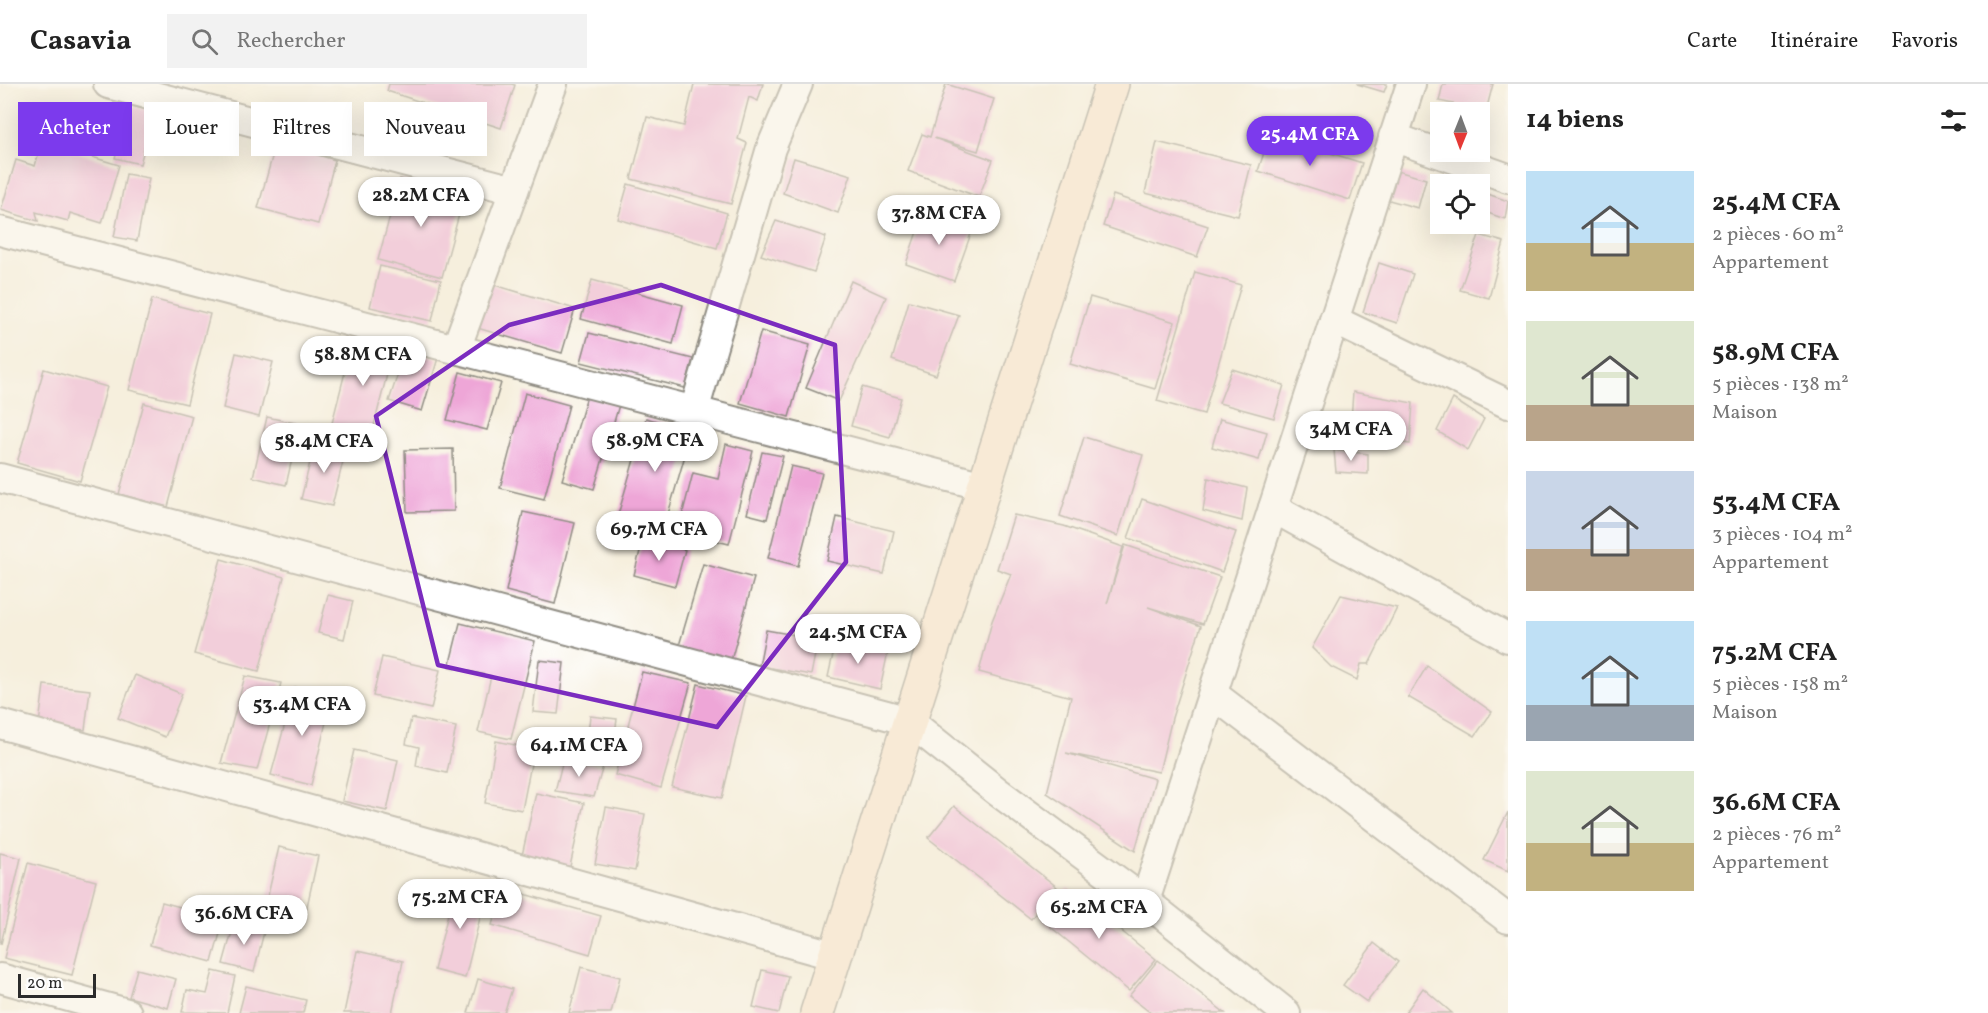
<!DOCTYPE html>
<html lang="fr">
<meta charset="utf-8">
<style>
body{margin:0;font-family:Vollkorn,serif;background:#f2f2f2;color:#222;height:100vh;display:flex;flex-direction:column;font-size:22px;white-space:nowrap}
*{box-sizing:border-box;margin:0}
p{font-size:20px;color:#767676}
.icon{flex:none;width:33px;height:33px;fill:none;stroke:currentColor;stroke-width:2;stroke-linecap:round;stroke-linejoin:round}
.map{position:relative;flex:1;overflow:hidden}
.sheet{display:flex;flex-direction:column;background:#fff;width:480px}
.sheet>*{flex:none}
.hud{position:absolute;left:18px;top:18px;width:570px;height:54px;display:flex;gap:12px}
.needle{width:39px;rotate:181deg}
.fabs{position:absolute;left:1430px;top:18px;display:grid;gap:12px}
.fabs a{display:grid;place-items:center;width:60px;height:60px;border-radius:0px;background:#fff;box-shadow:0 6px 24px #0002;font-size:30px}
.scale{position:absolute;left:18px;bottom:15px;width:78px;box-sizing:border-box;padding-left:6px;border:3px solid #2b2b2b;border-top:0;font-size:16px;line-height:21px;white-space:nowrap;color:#2b2b2b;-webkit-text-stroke:4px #fff;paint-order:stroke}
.price{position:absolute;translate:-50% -51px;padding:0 14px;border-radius:21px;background:#fff;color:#222;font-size:20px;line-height:39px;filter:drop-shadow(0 2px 3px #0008)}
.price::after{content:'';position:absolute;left:50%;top:36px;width:18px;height:14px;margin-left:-9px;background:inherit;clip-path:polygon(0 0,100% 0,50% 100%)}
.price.selected{background:#7c3aed;color:#fff}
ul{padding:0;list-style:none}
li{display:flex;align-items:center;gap:18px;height:150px;padding:0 18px}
li span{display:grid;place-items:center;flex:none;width:168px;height:120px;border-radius:0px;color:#555}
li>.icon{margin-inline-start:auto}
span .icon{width:72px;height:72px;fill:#fffc;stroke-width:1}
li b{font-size:26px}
h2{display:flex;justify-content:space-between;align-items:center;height:72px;padding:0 18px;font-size:26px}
.chip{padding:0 21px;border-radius:0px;background:#fff;box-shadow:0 6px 24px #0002;font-size:21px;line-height:54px}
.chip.selected{background:#7c3aed;color:#fff}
header{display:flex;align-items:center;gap:36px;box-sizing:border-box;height:84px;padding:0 30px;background:#fff;border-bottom:2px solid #e0e0e0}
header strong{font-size:28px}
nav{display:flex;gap:33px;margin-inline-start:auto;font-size:21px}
.search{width:420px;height:54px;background:#f2f2f2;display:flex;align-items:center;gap:15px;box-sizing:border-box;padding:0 21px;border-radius:0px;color:#767676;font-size:22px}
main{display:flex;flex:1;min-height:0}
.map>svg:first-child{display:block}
.building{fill:#eea6d7}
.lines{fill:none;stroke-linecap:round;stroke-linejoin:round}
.street-casing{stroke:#908d84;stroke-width:32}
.secondary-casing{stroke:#908d84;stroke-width:36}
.street{stroke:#fff;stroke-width:28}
.secondary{stroke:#fbe5cf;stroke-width:33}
.marked{fill:none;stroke:#7b2cbf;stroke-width:4.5;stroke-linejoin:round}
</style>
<header>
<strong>Casavia</strong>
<div class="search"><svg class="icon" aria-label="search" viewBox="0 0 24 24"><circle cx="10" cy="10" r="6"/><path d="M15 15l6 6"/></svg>Rechercher</div>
<nav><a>Carte</a><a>Itinéraire</a><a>Favoris</a></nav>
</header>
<main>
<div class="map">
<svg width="1508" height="929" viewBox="0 0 1508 929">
<rect width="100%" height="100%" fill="#fff"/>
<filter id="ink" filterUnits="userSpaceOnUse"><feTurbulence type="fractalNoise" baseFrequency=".0167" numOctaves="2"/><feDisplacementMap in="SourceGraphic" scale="12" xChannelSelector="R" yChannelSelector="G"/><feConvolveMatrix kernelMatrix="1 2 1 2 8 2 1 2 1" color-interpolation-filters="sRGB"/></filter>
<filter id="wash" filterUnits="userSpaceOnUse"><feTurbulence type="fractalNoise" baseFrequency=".008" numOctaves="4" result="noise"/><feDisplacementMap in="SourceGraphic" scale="24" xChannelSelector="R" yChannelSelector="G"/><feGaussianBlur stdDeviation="1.35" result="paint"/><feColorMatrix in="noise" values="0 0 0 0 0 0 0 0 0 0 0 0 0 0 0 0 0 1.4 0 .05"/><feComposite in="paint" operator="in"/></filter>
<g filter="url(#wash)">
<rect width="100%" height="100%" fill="#f6efdd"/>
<g id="blocks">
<!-- building -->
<g class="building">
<path d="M389 0H511L515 1 501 44 387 7Z"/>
<path d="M694 0H763L758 17 749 13 738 55 747 59 731 120 631 95 647 33 684 42Z"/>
<path d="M946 0 994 15 978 67 934 54 993 76 979 113 908 87 922 50 930 53Z"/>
<path d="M1357 0H1387L1384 8Z"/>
<path d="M1443 0H1493L1486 27 1439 17Z"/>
<path d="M129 21 154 28 140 80 115 74Z"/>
<path d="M1270 50 1362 79 1350 116 1258 87Z"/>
<path d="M42 58 119 81 102 139 70 129 68 137 36 128 38 137 1 126 16 76 35 82Z"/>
<path d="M1157 58 1251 81 1238 132 1145 109Z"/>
<path d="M276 59 335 76 318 140 258 124Z"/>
<path d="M794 74 851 91 838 129 783 109Z"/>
<path d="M1397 87 1426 95 1418 124 1389 116Z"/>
<path d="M126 90 149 94 137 157 114 153Z"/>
<path d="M400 95 464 112 442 193 378 176Z"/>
<path d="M628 100 727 129 717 164 618 135Z"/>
<path d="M1479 107 1508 117 1505 135 1479 126Z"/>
<path d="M1113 111 1208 142 1197 173 1103 142Z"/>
<path d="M924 127 973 144 954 197 906 180Z"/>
<path d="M776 137 826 153 814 188 761 171Z"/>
<path d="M1479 151 1504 158 1489 214 1460 206Z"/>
<path d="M1379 179 1413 190 1397 239 1363 228Z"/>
<path d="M380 182 441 196 432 237 370 223Z"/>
<path d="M1195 188 1241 201 1204 330 1157 317Z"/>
<path d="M592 196 683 221 673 260 581 235Z"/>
<path d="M851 197 886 213 839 317 806 304Z"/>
<path d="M488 199 575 225 562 269 474 243Z"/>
<path d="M1090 213 1175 238 1155 305 1070 280Z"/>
<path d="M152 215 210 230 187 320 129 306Z"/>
<path d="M909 217 959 231 936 291 892 276Z"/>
<path d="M356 245 396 255 369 361 329 351Z"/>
<path d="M761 247 810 261 789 333 740 319Z"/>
<path d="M589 249 693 275 685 304 581 278Z"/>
<path d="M406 265 438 274 422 327 389 317Z"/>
<path d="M236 269 273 278 259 333 223 324Z"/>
<path d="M44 285 107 303 80 397 17 379Z"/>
<path d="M1232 285 1284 301 1274 334 1219 319Z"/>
<path d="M460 288 501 299 487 346 447 336Z"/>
<path d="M862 303 901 314 890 353 851 342Z"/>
<path d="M1353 308 1413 319 1410 360 1350 350Z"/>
<path d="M525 309 569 321 544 415 500 404Z"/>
<path d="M587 312 619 321 594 405 562 396Z"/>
<path d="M1453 315 1484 335 1468 366 1437 347Z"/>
<path d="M144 319 192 332 168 423 119 410Z"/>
<path d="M267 333 300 340 286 401 253 393Z"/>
<path d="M646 334 692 347 664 444 618 431Z"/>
<path d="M1220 335 1267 348 1259 376 1212 363Z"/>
<path d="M1084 353 1143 371 1118 452 1060 432Z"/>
<path d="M315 358 346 365 332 422 301 415Z"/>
<path d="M726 360 753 367 729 460 678 447 693 389 718 395Z"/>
<path d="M453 365 454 427 407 428 405 366Z"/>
<path d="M1334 366 1368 370V390L1336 388Z"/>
<path d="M762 368 783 372 767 435 747 430Z"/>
<path d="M791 382 822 389 798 482 768 474Z"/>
<path d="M1208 394 1247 404 1242 437 1203 427Z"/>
<path d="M1142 415 1236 448 1222 488 1128 454Z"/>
<path d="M523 428 575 439 555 520 506 507Z"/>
<path d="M1014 431 1064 442 1123 463 1107 520 1125 461 1220 493 1203 540 1148 523 1201 542 1172 634 1159 688 1066 669 1155 695 1135 767 1047 709 1071 613 979 588 992 537 1011 490 997 485Z"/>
<path d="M837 433 894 447 884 490 827 477Z"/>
<path d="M643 455 685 466 675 502 634 491Z"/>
<path d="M221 475 284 493 259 587 194 570Z"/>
<path d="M703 480 754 494 730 580 678 565Z"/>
<path d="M328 511 353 517 344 555 318 549Z"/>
<path d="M1341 511 1397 524 1369 580H1361L1357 596 1331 583 1312 564Z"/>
<path d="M460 539 535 557 511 655 478 648 491 592 449 583Z"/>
<path d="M766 546 818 555 811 591 759 582Z"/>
<path d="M836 557 888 568 880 605 828 593Z"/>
<path d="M382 573 440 586 431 625 373 612Z"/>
<path d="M539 576 564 579 558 630 533 628Z"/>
<path d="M1427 582 1492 628 1475 652 1408 613Z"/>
<path d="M642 588 691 599 661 704 615 691Z"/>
<path d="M135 591 182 610 165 653 118 634Z"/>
<path d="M245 592 281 599 257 686 221 679Z"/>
<path d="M698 600 746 612 722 714 672 703Z"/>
<path d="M44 601 90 606 85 646 39 640Z"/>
<path d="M295 603 332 613 311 701 271 691Z"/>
<path d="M590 632 617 635 611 678 585 674Z"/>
<path d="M411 634 456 643 447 689 416 682 419 663 406 660Z"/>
<path d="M496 657 534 665 522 726 485 719Z"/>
<path d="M354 666 398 676 387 727 342 717Z"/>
<path d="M563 676 603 682 594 713 555 707Z"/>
<path d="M536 709 584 719 569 787 521 776Z"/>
<path d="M954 722 1057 803 1031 835 928 754Z"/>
<path d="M606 723 645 730 635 787 595 780Z"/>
<path d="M1508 728V787L1484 776Z"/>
<path d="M279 763 318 772 303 841 263 833Z"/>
<path d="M0 769 21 774 1 860H0Z"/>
<path d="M28 779 96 797 72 891 4 874Z"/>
<path d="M456 798 487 806 465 894 434 886Z"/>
<path d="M503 804 601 832 590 870 492 841Z"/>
<path d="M1068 804 1156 875 1129 907 1042 836Z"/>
<path d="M162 818 224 835 212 878 150 861Z"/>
<path d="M235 837 265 844 254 888 223 880Z"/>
<path d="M1374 859 1398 878 1367 918 1343 901Z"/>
<path d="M357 867 403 877 392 929H344Z"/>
<path d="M1158 876 1225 929H1151L1129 912Z"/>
<path d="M581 883 620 893 611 929H569Z"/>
<path d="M137 885 176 895 168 924 129 913Z"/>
<path d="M762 886 788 892 779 929 753 923Z"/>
<path d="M213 887 235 892 227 929 182 928 187 906 207 910Z"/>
<path d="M478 895 512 905 504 929H468Z"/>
<path d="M246 902 306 916 303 929H239Z"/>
<path d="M1423 904 1452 929H1405Z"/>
</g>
</g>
</g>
<g filter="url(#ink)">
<use href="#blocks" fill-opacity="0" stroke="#908d84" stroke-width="1.5"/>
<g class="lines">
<defs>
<g id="street">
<path d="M108 0 514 106"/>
<path d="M1393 53 1508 94"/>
<path d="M0 147 984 402"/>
<path d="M1334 236 1508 320"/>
<path d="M456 265 553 0"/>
<path d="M694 327 771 64 798 0"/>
<path d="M0 394 909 637 998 708 1145 817 1286 929"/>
<path d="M1273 424 1508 554"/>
<path d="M1213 610 1508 835"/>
<path d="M0 640 836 872"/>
<path d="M1145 817 1411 0"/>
<path d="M0 894 127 929"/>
</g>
<path id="secondary" d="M817 929 1112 0"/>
</defs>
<!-- street casing -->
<use href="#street" class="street-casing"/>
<!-- secondary casing -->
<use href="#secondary" class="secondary-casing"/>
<!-- street -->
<use href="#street" class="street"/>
<!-- secondary -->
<use href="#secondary" class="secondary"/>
</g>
</g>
<!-- marked area -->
<path d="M0 0H1508V929H0ZM661 201 835 261 846 478 717 643 438 581 376 332 509 241Z" fill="#f6efdd" fill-opacity=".55" fill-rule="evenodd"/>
<path class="marked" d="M661 201 835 261 846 478 717 643 438 581 376 332 509 241Z"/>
</svg>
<div class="fabs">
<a><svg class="needle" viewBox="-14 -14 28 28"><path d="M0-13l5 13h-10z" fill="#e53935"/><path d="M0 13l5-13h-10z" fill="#767676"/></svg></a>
<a><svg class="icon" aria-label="locate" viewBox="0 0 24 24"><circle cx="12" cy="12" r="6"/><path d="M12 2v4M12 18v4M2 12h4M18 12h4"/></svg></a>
</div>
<div class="scale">20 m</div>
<b class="price selected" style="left:1310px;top:83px">25.4M CFA</b>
<b class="price" style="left:421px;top:144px">28.2M CFA</b>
<b class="price" style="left:939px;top:162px">37.8M CFA</b>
<b class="price" style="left:363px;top:303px">58.8M CFA</b>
<b class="price" style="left:1351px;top:378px">34M CFA</b>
<b class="price" style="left:655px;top:389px">58.9M CFA</b>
<b class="price" style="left:324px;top:390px">58.4M CFA</b>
<b class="price" style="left:659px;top:478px">69.7M CFA</b>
<b class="price" style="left:858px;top:581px">24.5M CFA</b>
<b class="price" style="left:302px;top:653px">53.4M CFA</b>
<b class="price" style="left:579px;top:694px">64.1M CFA</b>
<b class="price" style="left:460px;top:846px">75.2M CFA</b>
<b class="price" style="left:1099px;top:856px">65.2M CFA</b>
<b class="price" style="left:244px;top:862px">36.6M CFA</b>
<div class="hud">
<a class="chip selected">Acheter</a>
<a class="chip">Louer</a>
<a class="chip">Filtres</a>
<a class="chip">Nouveau</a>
</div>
</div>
<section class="sheet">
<h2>14 biens<svg class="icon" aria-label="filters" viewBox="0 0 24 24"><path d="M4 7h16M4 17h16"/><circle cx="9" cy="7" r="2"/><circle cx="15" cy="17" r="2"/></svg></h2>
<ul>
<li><span style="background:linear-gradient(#bfe0f5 60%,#c2b280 0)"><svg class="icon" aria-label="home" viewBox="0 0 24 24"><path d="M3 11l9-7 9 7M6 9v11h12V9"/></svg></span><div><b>25.4M CFA</b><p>2 pièces · 60 m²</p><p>Appartement</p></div></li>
<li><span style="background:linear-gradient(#dfe7d0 70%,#b9a48a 0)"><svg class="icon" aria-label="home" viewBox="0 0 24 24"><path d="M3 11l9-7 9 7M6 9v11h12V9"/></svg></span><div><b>58.9M CFA</b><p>5 pièces · 138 m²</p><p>Maison</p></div></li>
<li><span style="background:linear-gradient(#c9d6e8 65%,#b9a48a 0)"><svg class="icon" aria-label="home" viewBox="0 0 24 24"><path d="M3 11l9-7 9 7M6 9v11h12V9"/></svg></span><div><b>53.4M CFA</b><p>3 pièces · 104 m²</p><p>Appartement</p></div></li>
<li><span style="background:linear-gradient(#bfe0f5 70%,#9aa5b1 0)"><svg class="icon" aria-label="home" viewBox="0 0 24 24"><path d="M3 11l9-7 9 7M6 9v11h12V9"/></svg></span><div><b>75.2M CFA</b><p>5 pièces · 158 m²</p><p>Maison</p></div></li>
<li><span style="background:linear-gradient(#dfe7d0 60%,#c2b280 0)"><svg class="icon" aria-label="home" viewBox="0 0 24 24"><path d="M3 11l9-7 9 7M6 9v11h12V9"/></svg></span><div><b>36.6M CFA</b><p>2 pièces · 76 m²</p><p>Appartement</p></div></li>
</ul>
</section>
</main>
